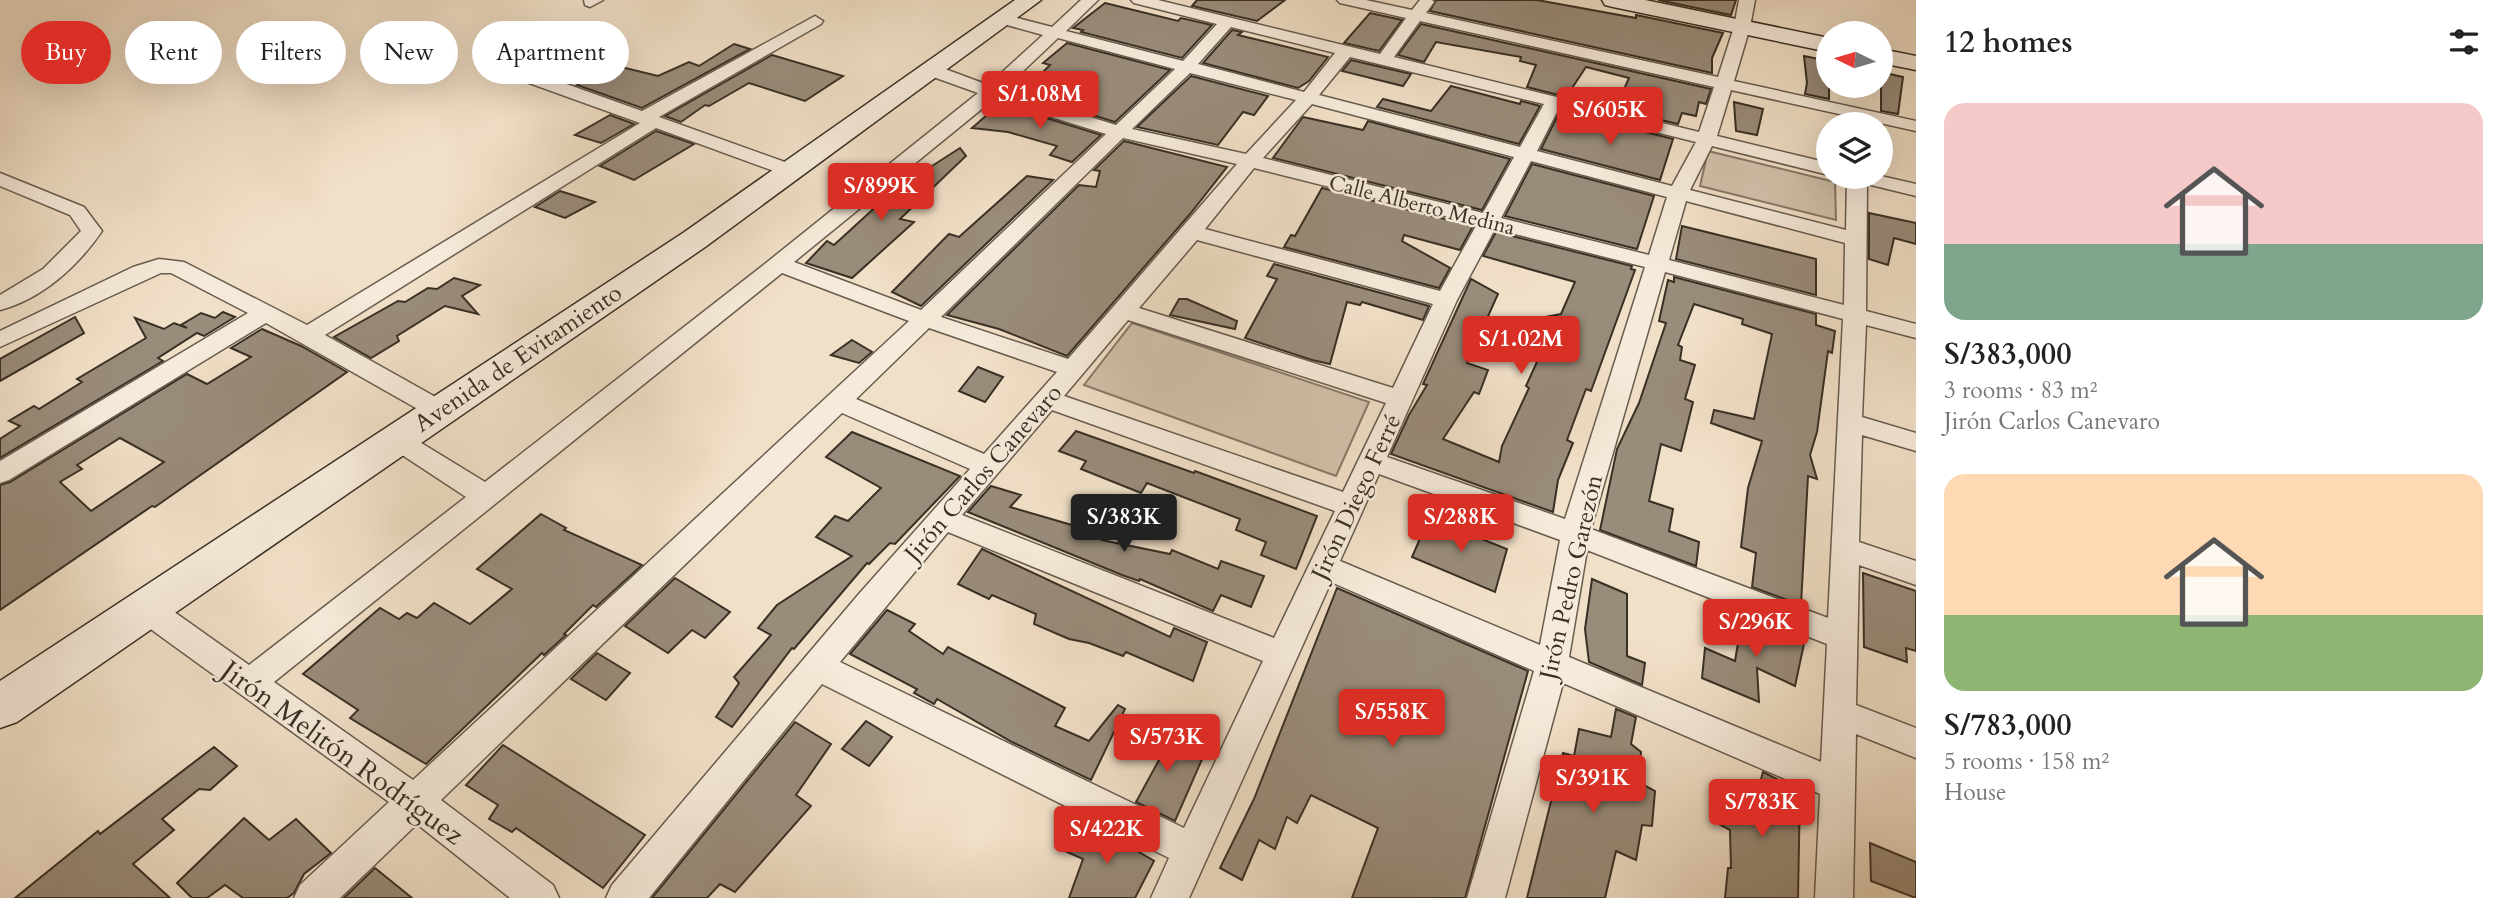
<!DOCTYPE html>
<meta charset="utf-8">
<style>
body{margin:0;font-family:Cardo,serif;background:#f6f6f6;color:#222;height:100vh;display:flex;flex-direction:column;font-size:26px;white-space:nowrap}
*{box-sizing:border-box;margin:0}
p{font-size:23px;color:#767676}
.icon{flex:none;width:38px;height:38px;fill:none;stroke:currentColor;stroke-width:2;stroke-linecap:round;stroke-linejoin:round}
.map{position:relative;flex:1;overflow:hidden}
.panel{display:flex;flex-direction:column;background:#fff;width:595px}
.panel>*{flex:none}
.banner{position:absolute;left:21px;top:21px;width:665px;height:63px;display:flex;gap:14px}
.needle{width:46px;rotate:275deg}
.controls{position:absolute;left:1816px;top:21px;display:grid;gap:14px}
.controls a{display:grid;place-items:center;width:77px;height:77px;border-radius:50%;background:#fff;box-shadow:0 7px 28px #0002;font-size:35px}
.price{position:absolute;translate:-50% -60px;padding:0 16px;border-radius:7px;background:#d93025;color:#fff;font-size:23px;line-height:46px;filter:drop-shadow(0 2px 4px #0008)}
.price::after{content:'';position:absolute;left:50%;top:42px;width:21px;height:16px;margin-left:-10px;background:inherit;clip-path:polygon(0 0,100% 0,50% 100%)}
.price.current{background:#222;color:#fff}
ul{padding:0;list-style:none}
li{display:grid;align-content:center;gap:14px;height:371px;padding:0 28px}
li span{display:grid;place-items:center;height:217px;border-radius:21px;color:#555}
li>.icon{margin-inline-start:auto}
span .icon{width:126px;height:126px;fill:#fffc;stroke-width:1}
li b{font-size:30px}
h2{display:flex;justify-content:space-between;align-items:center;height:84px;padding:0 28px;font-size:30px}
.pill{padding:0 24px;border-radius:32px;background:#fff;box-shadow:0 7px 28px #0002;font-size:24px;line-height:63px}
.pill.current{background:#d93025;color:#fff}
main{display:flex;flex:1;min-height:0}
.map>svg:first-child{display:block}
.green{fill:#d2c2ac;stroke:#867968;stroke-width:2}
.building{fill:#998c7a;stroke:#393025;stroke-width:2;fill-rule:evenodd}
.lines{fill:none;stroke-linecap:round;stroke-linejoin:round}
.street-casing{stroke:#675c4e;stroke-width:3}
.secondary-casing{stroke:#393025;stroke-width:3}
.street{fill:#f6ebdb;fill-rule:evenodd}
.secondary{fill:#f6ebdb;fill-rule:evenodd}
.labels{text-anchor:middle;stroke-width:5;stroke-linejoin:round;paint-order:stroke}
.far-street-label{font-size:21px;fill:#393025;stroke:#f6ebdb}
.street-label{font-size:24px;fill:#393025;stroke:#f6ebdb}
.near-street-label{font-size:28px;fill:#393025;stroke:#f6ebdb}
</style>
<main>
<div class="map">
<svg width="1916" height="898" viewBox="0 0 1916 898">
<rect width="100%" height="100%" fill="#f1e0c8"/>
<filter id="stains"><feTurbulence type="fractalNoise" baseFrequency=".00286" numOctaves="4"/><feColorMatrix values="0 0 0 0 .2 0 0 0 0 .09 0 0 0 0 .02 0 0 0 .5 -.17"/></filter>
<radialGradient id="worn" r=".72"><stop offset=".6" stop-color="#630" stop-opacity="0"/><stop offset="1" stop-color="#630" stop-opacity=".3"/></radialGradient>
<!-- green -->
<g class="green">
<path d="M1708 151 1835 182 1836 220 1700 186Z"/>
<path d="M1132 323 1369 402 1336 476 1084 385Z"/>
</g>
<!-- building -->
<g class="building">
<path d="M1197 0H1285L1257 21 1192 6Z"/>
<path d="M1436 0H1537L1636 18V15L1723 33 1712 58V73L1430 11Z"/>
<path d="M1658 0H1736L1731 15Z"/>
<path d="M1105 3 1178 21 1181 18 1212 25 1182 58 1081 32 1083 30 1073 28Z"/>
<path d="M1370 13 1402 20 1379 51 1344 43Z"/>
<path d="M1421 24 1711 89 1706 104 1699 102 1696 116 1682 113 1678 124 1615 109 1629 78 1586 67 1566 97 1527 87 1536 65 1520 61 1521 57 1436 42 1424 62 1398 55Z"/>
<path d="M1232 30 1242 32 1238 35 1328 57 1309 81 1298 88 1203 63Z"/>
<path d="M1067 43 1170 70 1115 122 1022 93 1050 65 1043 63Z"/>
<path d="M734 44 750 49 642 108 577 85 613 65 658 76 689 62 699 66Z"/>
<path d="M772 55 843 76 805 101 749 83 709 106 705 105 681 122 665 116Z"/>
<path d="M1804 56 1829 61V99L1805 94 1807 83Z"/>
<path d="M1351 60 1411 74 1403 86 1342 71Z"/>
<path d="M1881 72 1903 77 1898 114 1881 111Z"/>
<path d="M1191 76 1268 96 1254 115 1243 112 1218 145 1137 127Z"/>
<path d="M1451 86 1520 104 1521 101 1540 106 1519 144 1377 107 1383 99 1431 111Z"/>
<path d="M1734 102 1763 109 1757 135 1736 131Z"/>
<path d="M1008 106 1101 135 1072 162 1050 155 1057 146 1008 132 972 128 995 108 1004 110Z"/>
<path d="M610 115 634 124 601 143 575 135Z"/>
<path d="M1558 115 1607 130 1610 123 1673 139 1660 180 1541 149Z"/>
<path d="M1303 117 1363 130 1368 121 1510 159 1482 210 1273 158Z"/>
<path d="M656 131 694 144 634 180 600 166Z"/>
<path d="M1124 141 1227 167 1190 214 1067 356 999 329 947 315 1079 185 1096 187 1100 171 1094 170Z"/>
<path d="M960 148 966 156 900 219 914 222 852 278 806 263 827 241 834 245 893 191Z"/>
<path d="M1532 164 1654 196 1637 249 1505 216Z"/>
<path d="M1027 176 1053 180 921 306 892 292 949 234 959 237Z"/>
<path d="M1322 188 1473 226 1460 250 1404 235 1402 241 1450 268 1439 288 1284 247 1291 235 1295 236Z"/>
<path d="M560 191 595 202 565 218 535 207Z"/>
<path d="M1869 213 1916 223V244L1894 238 1888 265 1869 259Z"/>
<path d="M1682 226 1816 259V295L1676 259Z"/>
<path d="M1496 232 1632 266 1631 269 1635 270 1591 391 1586 389 1567 440 1573 443 1558 480 1553 512 1391 454 1409 415 1427 385 1423 384 1471 279 1498 294 1467 363 1488 370 1479 394 1474 392 1443 439 1499 462 1502 446 1529 388 1526 386 1546 342 1536 338 1546 317 1561 314 1575 282 1483 256Z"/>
<path d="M1274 264 1429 306 1423 320 1362 302 1360 305 1347 302 1330 364 1312 360 1245 338 1277 279 1267 276Z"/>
<path d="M1674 277 1816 314V325L1835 331 1832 353 1828 351 1817 432 1810 455 1817 479 1808 476 1801 605 1752 587 1756 553 1741 547 1748 488 1762 441 1711 423 1714 410 1754 419 1772 334 1742 324 1743 319 1694 304 1678 345 1682 347 1680 360 1695 365 1685 399 1693 402 1681 451 1661 444 1649 501 1673 509 1669 531 1699 542 1696 566 1600 530 1617 449 1639 403 1666 323 1659 321 1668 280 1674 282Z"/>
<path d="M454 278 480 285 462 296 478 314 445 306 397 336 399 341 371 358 334 337 398 301 405 302 428 288 437 289Z"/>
<path d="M1179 299H1187L1237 321 1235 329 1170 315Z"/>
<path d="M223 312 235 317 204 336 197 333 158 358 163 361 0 458V439L20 426 9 421 34 406 39 409 82 382 77 379 146 338 135 318 164 329 174 323 187 328 181 325 201 313 215 318Z"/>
<path d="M75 317 84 333 0 381V359Z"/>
<path d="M262 329 301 346 347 372 155 507 152 506 0 610V485L10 482 187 374 207 384 251 357 231 348ZM120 438 164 462 91 511 60 482 82 469 77 465Z"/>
<path d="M852 340 872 352 859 363 831 355Z"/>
<path d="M978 367 1003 377 985 402 959 391Z"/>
<path d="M1076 431 1194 473 1195 471 1317 516 1296 569 1261 555 1266 542 1236 530 1240 519 1147 483 1141 493 1081 469 1086 461 1059 451Z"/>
<path d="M852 432 960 476 895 544 890 543 869 564 867 563 794 649 792 648 732 727 716 717 739 683 734 677 771 635 758 628 777 605 852 556 816 537 835 516 848 521 881 488 826 457Z"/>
<path d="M991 486 1021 495 1010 507 1072 525 1084 513 1113 524 1102 540 1170 554 1172 550 1218 569 1221 561 1264 576 1251 607 1221 595 1213 611 1140 579 1139 581 1122 575 968 512Z"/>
<path d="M541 514 566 528 564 530 642 565 596 607 593 605 564 634 566 635 544 655 542 653 426 764 350 718 358 710 303 674 380 608 399 619 407 613 417 618 434 603 470 624 512 589 477 569Z"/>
<path d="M1429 518 1507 549 1495 592 1412 557Z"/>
<path d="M982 549 1170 637 1174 628 1207 642 1193 681 1126 652 1123 656 1089 643 1069 639 1034 624 1036 614 992 595 989 599 958 584Z"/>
<path d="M1863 573 1916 591V651L1906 648 1907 662 1864 647Z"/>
<path d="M675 578 730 612 705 638 692 630 668 653 625 626Z"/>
<path d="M1592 579 1627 594V656L1645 663 1642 685 1589 662 1585 629Z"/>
<path d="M1337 588 1528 671 1465 898H1352L1378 828 1311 795 1297 823 1287 817 1275 849 1259 840 1242 880 1220 868 1254 799Z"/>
<path d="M887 610 915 624 909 631 943 654 948 647 1065 708 1055 726 1089 741 1118 705 1125 709 1091 780 1012 742 937 699 934 704 914 693 917 689 850 654Z"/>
<path d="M1743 614 1805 639 1795 686 1757 668 1759 702 1702 678 1705 648 1735 661Z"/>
<path d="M597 653 630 673 606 700 571 679Z"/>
<path d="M1616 709 1636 717 1631 744 1641 752 1638 782 1655 791 1652 826 1642 825 1636 860 1616 851 1605 898H1527L1563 753 1574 756 1579 729 1611 737Z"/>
<path d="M866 721 892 737 869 766 842 749Z"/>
<path d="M795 722 831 744 796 795 811 806 735 892 720 884 707 898H652Z"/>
<path d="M1148 726 1203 757 1175 821 1136 802 1159 760 1135 746Z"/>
<path d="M503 745 645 835 603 888 516 828 512 832 489 819 498 805 466 785Z"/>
<path d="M214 747 237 766 210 790 199 789 162 819 174 830 133 864 170 898H15L98 831 100 834Z"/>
<path d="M1763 772 1800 791 1798 898H1725L1728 868H1731L1730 830 1717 823 1723 781 1757 794Z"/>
<path d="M244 818 269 840 296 819 331 853 304 874 294 893 287 898H243L225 885 207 898H192L177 883Z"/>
<path d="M1085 820 1154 861 1135 898H1069L1083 859 1065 851Z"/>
<path d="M1870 843 1916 862V898L1871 881Z"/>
<path d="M375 868 412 898H344Z"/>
</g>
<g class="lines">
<defs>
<g id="street">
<path d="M584 0H603L590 7 585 5Z"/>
<path d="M1081 0H1098L1066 31 1183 61 1217 24 1134 3 1131 0H1158L1380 54 1406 18 1340 3 1337 0H1366L1412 10 1420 0H1432L1434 2 1426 13 1718 77 1734 27 1739 0H1755L1750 27 1734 81 1916 121V131L1731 90 1717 136 1829 163V175L1712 146 1690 190 1846 230 1847 177 1881 176 1916 184V196L1867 184 1866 311 1916 324V338L1866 325 1862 417 1916 433V451L1862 435 1859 542 1916 561V585L1859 565 1856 705 1916 728V758L1856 734 1853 898H1815L1820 794 1563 683 1505 898H1467L1534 671 1331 582 1189 898H1151L1169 858 822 684 649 898H606L612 885 858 595 970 469 842 413 441 800 553 885 559 898H510L417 824 340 898H294L300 885 389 802 134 617 130 608 134 599 145 596 156 599 249 665 466 497 387 445 383 439 387 433 396 430 405 433 485 482 761 267 978 93 925 74 923 70 925 66H937L988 85 1043 35 996 22 994 19 996 16 1002 14 1052 27ZM1420 21 1714 87 1699 132 1394 57ZM1231 27 1335 53 1304 92 1198 64ZM1058 38 1175 69 1116 125 1003 90ZM1350 57 1544 104 1520 147 1319 95ZM1190 73 1296 100 1246 154 1132 129ZM994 99 1106 134 921 310 794 262ZM1312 104 1514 157 1483 213 1263 158ZM1559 108 1696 142 1672 186 1537 151ZM1123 138 1237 164 1068 359 941 317ZM1531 161 1667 197 1649 255 1501 218ZM1254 168 1477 224 1440 291 1205 229ZM1686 201 1845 243 1844 305 1669 260ZM1495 229 1645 267 1565 519 1387 457 1457 300ZM1197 240 1433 304 1393 388 1139 308ZM1665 272 1843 319 1828 618 1591 529ZM782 273 909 321 413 780 274 682ZM1128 320 1386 403 1343 492 1064 396ZM929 328 1057 372 984 454 856 399ZM1052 410 1335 511 1274 638 962 515ZM1379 474 1560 540 1540 645 1340 561ZM948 532 1263 661 1184 828 840 662ZM1587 550 1827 644 1821 762 1569 657Z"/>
<path d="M815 16 823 21 821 24 659 117 796 166 799 170 796 174H782L656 128 325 335 448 404 452 410 448 416 439 419 430 416 266 323 9 480 0 483V461L248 313 171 273H161L0 347V331L133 267 159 259 184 262 307 325 640 123 504 74 502 70 504 66H516L642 111Z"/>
<path d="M0 173 84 207 102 231C78 266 42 299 0 310V295L43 269 81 231 70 215 0 186Z"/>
</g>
<g id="secondary">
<path d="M1015 0H1041L705 247 17 722 0 728V681L683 233Z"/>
<path d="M1602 0H1645L1829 38V52L1613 7 1605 5Z"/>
<path d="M1881 49 1916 56V70L1881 63Z"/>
</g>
</defs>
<!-- street casing -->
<use href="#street" class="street-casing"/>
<!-- secondary casing -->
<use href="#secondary" class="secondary-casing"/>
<!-- street -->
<use href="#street" class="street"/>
<!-- secondary -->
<use href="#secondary" class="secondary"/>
</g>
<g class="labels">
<!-- far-street labels -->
<g class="far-street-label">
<text transform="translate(1422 205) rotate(14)" y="7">Calle Alberto Medina</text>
</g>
<!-- street labels -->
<g class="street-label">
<text transform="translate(518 358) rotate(-34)" y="8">Avenida de Evitamiento</text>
<text transform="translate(983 473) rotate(-49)" y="8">Jirón Carlos Canevaro</text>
<text transform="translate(1356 497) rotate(-65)" y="8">Jirón Diego Ferré</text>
<text transform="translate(1571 577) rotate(-77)" y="8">Jirón Pedro Garezón</text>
</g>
<!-- near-street labels -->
<g class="near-street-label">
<text transform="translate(343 752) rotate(36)" y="10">Jirón Melitón Rodríguez</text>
</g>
</g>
<rect width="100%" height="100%" filter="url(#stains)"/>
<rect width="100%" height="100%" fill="url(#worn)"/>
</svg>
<div class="controls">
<a><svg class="needle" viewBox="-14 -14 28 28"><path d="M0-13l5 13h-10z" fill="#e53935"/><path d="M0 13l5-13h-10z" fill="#767676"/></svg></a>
<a><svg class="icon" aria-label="layers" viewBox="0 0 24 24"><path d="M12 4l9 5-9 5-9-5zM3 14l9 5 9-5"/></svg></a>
</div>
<b class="price" style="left:1040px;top:131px">S/1.08M</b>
<b class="price" style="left:1610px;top:147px">S/605K</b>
<b class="price" style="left:881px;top:223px">S/899K</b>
<b class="price" style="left:1521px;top:376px">S/1.02M</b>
<b class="price current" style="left:1124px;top:554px">S/383K</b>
<b class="price" style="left:1461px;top:554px">S/288K</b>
<b class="price" style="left:1756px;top:659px">S/296K</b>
<b class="price" style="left:1392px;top:749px">S/558K</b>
<b class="price" style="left:1167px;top:774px">S/573K</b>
<b class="price" style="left:1593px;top:815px">S/391K</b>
<b class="price" style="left:1762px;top:839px">S/783K</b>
<b class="price" style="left:1107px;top:866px">S/422K</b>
<div class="banner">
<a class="pill current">Buy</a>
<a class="pill">Rent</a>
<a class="pill">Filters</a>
<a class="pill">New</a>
<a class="pill">Apartment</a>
</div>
</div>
<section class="panel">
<h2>12 homes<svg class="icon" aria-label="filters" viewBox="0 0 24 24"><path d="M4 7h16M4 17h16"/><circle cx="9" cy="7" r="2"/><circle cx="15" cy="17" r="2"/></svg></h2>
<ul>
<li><span style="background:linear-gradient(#f6c9c9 65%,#7fa58c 0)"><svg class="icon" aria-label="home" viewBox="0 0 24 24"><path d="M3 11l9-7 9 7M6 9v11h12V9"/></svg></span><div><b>S/383,000</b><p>3 rooms · 83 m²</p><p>Jirón Carlos Canevaro</p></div></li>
<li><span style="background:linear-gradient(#ffd9b3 65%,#8fb573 0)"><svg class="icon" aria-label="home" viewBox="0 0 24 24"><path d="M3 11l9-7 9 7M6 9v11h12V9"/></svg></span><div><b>S/783,000</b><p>5 rooms · 158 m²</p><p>House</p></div></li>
</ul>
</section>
</main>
